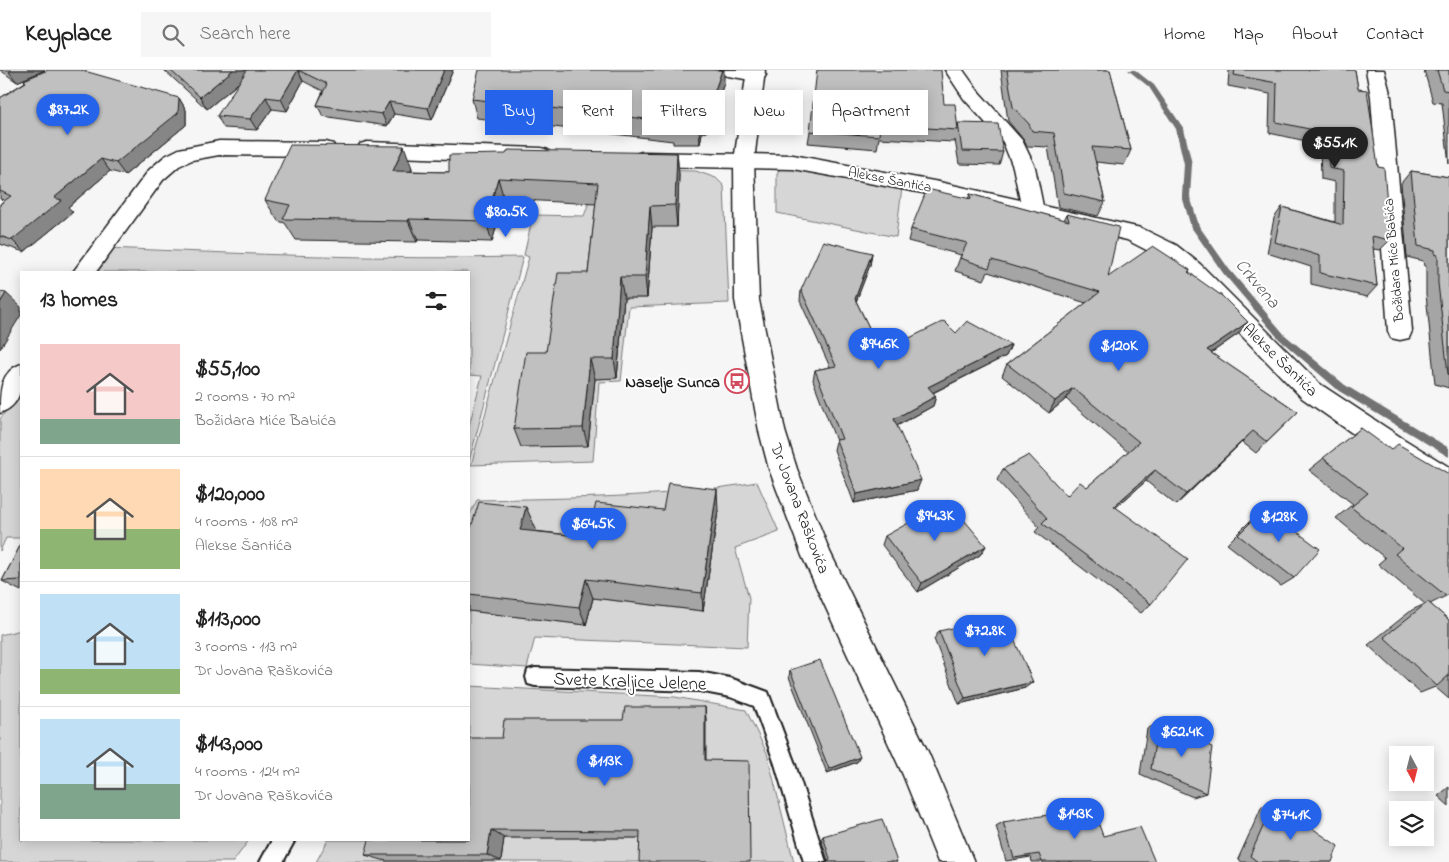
<!DOCTYPE html>
<meta charset="utf-8">
<style>
body{margin:0;font-family:"Indie Flower",sans-serif;background:#f6f6f6;color:#222;height:100vh;display:flex;flex-direction:column;font-size:19px;white-space:nowrap}
*{box-sizing:border-box;margin:0}
p{font-size:16px;color:#767676}
.icon{flex:none;width:28px;height:28px;fill:none;stroke:currentColor;stroke-width:2;stroke-linecap:round;stroke-linejoin:round}
.map{position:relative;flex:1;overflow:hidden}
.panel{position:absolute;left:20px;top:201px;width:450px;height:570px;display:flex;flex-direction:column;background:#fff;border-radius:0px;box-shadow:0 2px 12px #0003}
.panel>*{flex:none}
.guide{position:absolute;left:485px;top:20px;width:475px;height:45px;display:flex;gap:10px}
.needle{width:32px;rotate:173deg}
.tools{position:absolute;left:1389px;top:676px;display:grid;gap:10px}
.tools a{display:grid;place-items:center;width:45px;height:45px;border-radius:0px;background:#fff;box-shadow:0 2px 12px #0003;font-size:25px}
.price{position:absolute;translate:-50% -42px;padding:0 11px;border-radius:18px;background:#2563eb;color:#fff;font-size:16px;line-height:32px;filter:drop-shadow(0 1px 2px #0008)}
.price::after{content:'';position:absolute;left:50%;top:30px;width:15px;height:11px;margin-left:-8px;background:inherit;clip-path:polygon(0 0,100% 0,50% 100%)}
.price.selected{background:#222;color:#fff}
ul{padding:0;list-style:none}
li{display:flex;align-items:center;gap:15px;height:125px;padding:0 20px}
li+li{border-top:1px solid #e0e0e0}
li span{display:grid;place-items:center;flex:none;width:140px;height:100px;border-radius:0px;color:#555}
li>.icon{margin-inline-start:auto}
span .icon{width:60px;height:60px;fill:#fffc;stroke-width:1}
li b{font-size:21px}
h2{display:flex;justify-content:space-between;align-items:center;height:60px;padding:0 20px;font-size:21px}
.tag{padding:0 18px;border-radius:0px;background:#fff;box-shadow:0 2px 12px #0003;font-size:18px;line-height:45px}
.tag.selected{background:#2563eb;color:#fff}
header{display:flex;align-items:center;gap:30px;box-sizing:border-box;height:70px;padding:0 25px;background:#fff;border-bottom:1px solid #e0e0e0}
header strong{font-size:24px}
nav{display:flex;gap:28px;margin-inline-start:auto;font-size:18px}
.search{width:350px;height:45px;background:#f6f6f6;display:flex;align-items:center;gap:12px;box-sizing:border-box;padding:0 18px;border-radius:0px;color:#767676;font-size:19px}
.map>svg:first-child{display:block}
.green{fill:#d6d6d6;stroke:#797979;fill-rule:evenodd}
.lines{fill:none;stroke-linecap:round;stroke-linejoin:round}
.stream{fill:#727272;fill-rule:evenodd}
.lane-casing{stroke:#1c1c1c;stroke-width:4}
.street-casing{stroke:#1c1c1c;stroke-width:3}
.secondary-casing{stroke:#1c1c1c;stroke-width:3}
.lane{fill:#fff;fill-rule:evenodd}
.street{fill:#fff;fill-rule:evenodd}
.secondary{fill:#fff;fill-rule:evenodd}
.wall{fill:#a5a5a5;stroke:#1c1c1c}
.shaded-wall{fill:#868686;stroke:#1c1c1c}
.building{fill:#c0c0c0;stroke:#1c1c1c}
.labels{text-anchor:middle;stroke-width:4;stroke-linejoin:round;paint-order:stroke}
.far-street-label{font-size:14px;fill:#1c1c1c;stroke:#fff}
.street-label{font-size:16px;fill:#1c1c1c;stroke:#fff}
.poi-label{font-size:16px;font-weight:bold;fill:#1c1c1c;stroke:#fff;text-anchor:end}
.water-label{font-size:18px;font-style:italic;fill:#5d5d5d;stroke:#fff}
.near-street-label{font-size:19px;fill:#1c1c1c;stroke:#fff}
</style>
<header>
<strong>Keyplace</strong>
<div class="search"><svg class="icon" aria-label="search" viewBox="0 0 24 24"><circle cx="10" cy="10" r="6"/><path d="M15 15l6 6"/></svg>Search here</div>
<nav><a>Home</a><a>Map</a><a>About</a><a>Contact</a></nav>
</header>
<div class="map">
<svg width="1449" height="792" viewBox="0 0 1449 792">
<rect width="100%" height="100%" fill="#f6f6f6"/>
<filter id="ink" filterUnits="userSpaceOnUse"><feTurbulence type="fractalNoise" baseFrequency=".02" numOctaves="2"/><feDisplacementMap in="SourceGraphic" scale="10" xChannelSelector="R" yChannelSelector="G"/><feConvolveMatrix kernelMatrix="1 2 1 2 8 2 1 2 1" color-interpolation-filters="sRGB"/></filter>
<g filter="url(#ink)">
<!-- green -->
<g class="green">
<path d="M788 98 902 117 896 167 777 143V104L779 100Z"/>
<path d="M601 99 696 101 716 108 724 116 729 233 629 237 621 311 599 312 593 391 471 395 529 187 524 185 533 145 584 146ZM678 110 652 157 647 228H624L617 308 595 309 552 301 592 224Z"/>
<path d="M108 178C246 184 385 190 523 187L469 392V356L482 306 469 305V202H91Z"/>
<path d="M21 319V468H6L0 481V349Z"/>
<path d="M757 412 779 462 735 478 749 528 747 577 535 568 527 598 469 594V541L586 555 593 528 703 541 718 441 670 435 595 487 529 480 535 459 469 523V446L477 430C570 428 664 428 757 412Z"/>
<path d="M21 560V770H249L233 792H0V565Z"/>
<path d="M469 616 675 627 746 640 767 683 794 792H748L469 680Z"/>
<path d="M504 768H645L644 792H316L328 770H391L386 791Z"/>
</g>
<g class="lines">
<!-- stream -->
<path class="stream" d="M1128 0H1135L1154 15 1184 59 1192 94 1190 126 1199 156 1229 199 1285 265 1345 315 1449 378V387L1339 321 1279 269 1223 203 1191 157 1182 126 1184 94 1176 59 1149 17Z"/>
<defs>
<g id="lane">
<path d="M535 598 699 602 730 608 768 622 795 694 826 792H804L775 694 754 636 730 627 699 621 535 616 528 614 526 607 528 600Z"/>
<path d="M272 770H295L283 792H260Z"/>
</g>
<g id="street">
<path d="M715 0H759L763 1 766 5 763 9 756 11 717 4Z"/>
<path d="M945 0H963L978 21 1022 70 1035 97 1043 136 1141 158 1176 175 1200 194 1320 314 1402 368 1449 397V423L1439 419 1382 384 1302 328 1184 206 1160 187 1127 170 939 126 793 99 642 96 635 94 632 89 635 84 642 82 793 85 939 112 1020 130 1013 97 1003 72 964 29Z"/>
<path d="M1366 0H1384L1391 27 1412 261 1409 268 1400 270 1391 268 1388 261 1371 27Z"/>
<path d="M219 71 326 72 333 74 336 79 333 84 326 86 219 85 192 90 179 96 163 110 96 202H73L149 100 165 86 179 79Z"/>
<path d="M367 72 541 78 548 80 551 85 548 90 541 92 367 86 360 84 357 79 360 74Z"/>
<path d="M21 294C22 315 23 335 0 343 0 321 0 302 21 294Z"/>
</g>
<path id="secondary" d="M747 0H765L754 91 759 230 785 361 797 399 830 482 929 684 974 792H938L903 705 802 486 769 399 759 361 735 230 734 91Z"/>
</defs>
<!-- lane casing -->
<use href="#lane" class="lane-casing"/>
<!-- street casing -->
<use href="#street" class="street-casing"/>
<!-- secondary casing -->
<use href="#secondary" class="secondary-casing"/>
<!-- lane -->
<use href="#lane" class="lane"/>
<!-- street -->
<use href="#street" class="street"/>
<!-- secondary -->
<use href="#secondary" class="secondary"/>
</g>
<!-- wall -->
<g class="wall">
<path d="M0 0H45L17 12Z"/>
<path d="M164 0H453L432 50 394 44 387 56 323 46 317 35 323 21 303 11 287 41 272 39 257 60 224 58 217 46 240 12 207 39Z"/>
<path d="M1001 0H1110L1131 80 1124 95 1096 92 1105 132 1098 146 1058 137 1048 77 1027 76 1023 69 1008 51Z"/>
<path d="M1229 0H1355L1358 19 1378 97 1390 170 1380 180 1373 179 1377 216 1367 227 1311 214V197L1267 183 1274 148 1282 137 1335 152V112L1321 109 1320 74 1269 63 1270 24 1228 16Z"/>
<path d="M1424 0H1449V94L1442 33 1433 32Z"/>
<path d="M24 10 179 28 186 40V55L125 105 110 101 68 137 73 142 24 182 0 174V134L4 130 0 129V28L25 12Z"/>
<path d="M724 13 707 62 702 63 700 74H673V71L477 48 472 29Z"/>
<path d="M944 34 957 54 1003 82 999 95 959 94 955 70 954 72 879 68 877 79 808 73 810 61Z"/>
<path d="M677 83 679 105 677 157H652L647 228H624L617 308 595 309 588 376 521 377 514 359 546 282 588 203 596 134 504 129 492 172 418 170 417 172 296 170 285 153 278 151 265 130 412 98 411 101 449 102Z"/>
<path d="M1411 101 1449 107V318L1435 314 1426 224V196H1424L1423 191 1407 187 1401 113Z"/>
<path d="M970 124 1064 150 1067 144 1108 207 1190 200 1189 202 1248 252 1238 264 1211 283 1298 342 1256 383 1242 372 1176 435 1146 411 1116 437 1151 534 1141 543 1035 462 1039 457 997 410 1003 399 1067 426 1087 417 1128 382 1066 329 1049 343 1002 306 1007 294 1086 233 988 202 984 210 955 201 961 185 908 171 911 159 968 129Z"/>
<path d="M872 183 870 195 856 231 881 282 956 263 1011 275 1006 286 933 323 936 326 933 336 897 356 917 420 854 433 834 380 836 371 813 310 815 300 830 297 800 231 801 220Z"/>
<path d="M1361 358 1446 526 1430 534 1449 550V629L1435 617 1420 623 1368 575 1412 540 1425 534 1378 494 1385 488 1336 448 1353 434 1309 400Z"/>
<path d="M1265 438 1294 508 1281 516 1227 474 1253 448Z"/>
<path d="M663 440 718 441 703 541 593 528 586 555 469 541V464L536 459 535 461 588 467Z"/>
<path d="M885 466 986 476 980 485 918 522 882 475Z"/>
<path d="M21 474V521L2 511Z"/>
<path d="M939 561 1025 618 959 634 934 569Z"/>
<path d="M790 600 857 692 827 703 789 607Z"/>
<path d="M705 637 706 651 640 768H504L501 791H386L365 785 623 650Z"/>
<path d="M1158 653 1206 723 1193 727 1140 704 1147 659Z"/>
<path d="M1449 717V736L1438 726Z"/>
<path d="M1274 732 1332 792H1242L1238 789 1262 736Z"/>
<path d="M1003 752 1103 766 1155 792H1032L1031 787 1006 791 996 756Z"/>
<path d="M823 766 897 792H823L828 791 821 769Z"/>
</g>
<!-- shaded-wall -->
<g class="shaded-wall">
<path d="M13 0H45L17 12 9 2Z"/>
<path d="M233 0H254L207 39 200 27Z"/>
<path d="M298 0 303 11 287 41 281 29Z"/>
<path d="M444 0H453L432 50 428 38Z"/>
<path d="M722 0H724V13L707 62V43Z"/>
<path d="M266 27 272 39 257 60 250 49Z"/>
<path d="M179 28 186 40V55L125 105 116 93Z"/>
<path d="M389 32 394 44 387 56 382 44Z"/>
<path d="M702 43V63L700 74 699 55Z"/>
<path d="M404 76 412 98 402 122 393 101Z"/>
<path d="M677 83 679 105 677 157 675 135Z"/>
<path d="M101 89 110 101 68 137 73 142 24 182 12 170 54 128Z"/>
<path d="M498 108 504 129 492 172 486 151Z"/>
<path d="M650 136 652 157 647 228 645 207Z"/>
<path d="M409 149 418 170 417 172 408 151Z"/>
<path d="M872 183 870 195 853 240 855 229Z"/>
<path d="M620 207 624 228 617 308 614 289Z"/>
<path d="M6 223 21 237V245L0 279V233Z"/>
<path d="M1248 252 1238 264 1198 292 1207 280Z"/>
<path d="M1011 275 1006 286 924 327 928 317Z"/>
<path d="M590 289 595 309 588 376 583 358Z"/>
<path d="M1073 318 1066 329 1049 343 1055 331Z"/>
<path d="M936 326 933 336 891 359 894 349Z"/>
<path d="M1253 361 1242 372 1176 435 1186 424Z"/>
<path d="M1155 400 1146 411 1106 446 1114 436Z"/>
<path d="M921 410 917 420 854 433 857 424Z"/>
<path d="M717 419 718 441 703 541 702 523Z"/>
<path d="M526 437 536 459 529 480 520 460Z"/>
<path d="M986 476 980 485 918 522 922 513Z"/>
<path d="M586 509 593 528 586 555 579 537Z"/>
<path d="M1033 612 1025 618 959 634 965 628Z"/>
<path d="M705 637 706 651V702L705 690Z"/>
<path d="M860 687 857 692 827 703 829 699Z"/>
<path d="M491 760 504 768 501 791 487 785Z"/>
</g>
<!-- building -->
<g class="building">
<path d="M48 0H81L179 28 178 43 116 93 101 89 54 128 62 130 12 170 0 166V134L11 126 0 121V28L26 12 24 10Z"/>
<path d="M170 0H233L200 27Z"/>
<path d="M247 0H298L281 29 266 27 250 49 217 46Z"/>
<path d="M298 0H444L428 38 389 32 382 44 317 35 327 14Z"/>
<path d="M479 0H722L707 43H702L699 55 672 54V52L472 29Z"/>
<path d="M817 0H941L944 34H955L958 60 880 55 879 66 810 61Z"/>
<path d="M1007 0H1110L1131 80 1092 77 1105 132 1064 123 1054 63 1032 61 1029 54 1013 37Z"/>
<path d="M1235 0H1355L1358 19 1367 20 1378 97 1384 98 1390 170 1372 166 1377 216 1320 203V186L1275 172 1282 137 1343 155 1344 101 1329 98 1328 63 1276 52 1277 13 1234 5Z"/>
<path d="M1437 0H1449V21L1443 20Z"/>
<path d="M958 53 998 54 1003 82 962 81Z"/>
<path d="M290 75 404 76 393 101 449 102V85L506 84 508 80 677 83 675 135 650 136 645 207H620L614 289H590L583 358 514 359 526 282H546L558 203H588L598 113 498 108 486 151 409 149 408 151 283 149 290 135 265 130Z"/>
<path d="M1411 101 1449 107V304H1448L1438 213V185L1435 184V180L1418 176Z"/>
<path d="M927 119 971 129 970 124 1069 151 1067 144 1119 157 1108 207 1153 176 1190 200 1188 202 1222 226 1248 252 1207 280 1298 342 1267 372 1253 361 1186 424 1155 400 1114 436 1188 489 1151 534 1042 453 1047 448 1003 399 1029 385 1067 426 1080 412 1087 417 1139 372 1073 318 1055 331 1007 294 1100 222 992 190 989 198 960 188 967 173 911 159Z"/>
<path d="M823 171 872 183 855 229 881 282 944 251 956 263 967 251 1011 275 928 317 936 326 894 349 921 410 857 424 836 370 842 369 815 300 836 296 801 220Z"/>
<path d="M0 222 6 223 0 233Z"/>
<path d="M1361 358 1391 380 1398 374 1449 404V524L1446 526 1395 484 1402 478 1351 437 1368 423 1323 388Z"/>
<path d="M668 413 717 419 702 523 586 509 579 537 469 524V464L479 432 526 437 520 460 588 467 596 433 663 440Z"/>
<path d="M948 431 986 476 922 513 885 466Z"/>
<path d="M1265 438 1320 479 1294 508 1238 465Z"/>
<path d="M21 474V510L2 511Z"/>
<path d="M1428 532 1449 550V607L1448 606 1437 616 1384 567Z"/>
<path d="M1004 547 1033 612 965 628 939 561Z"/>
<path d="M820 590 860 687 829 699 790 600Z"/>
<path d="M625 637H705V690L749 691 750 792H639L640 761 491 760 487 785H365L369 770H469V668H502L504 650H623Z"/>
<path d="M1158 653 1212 677 1206 723 1151 699Z"/>
<path d="M1274 732 1338 776 1332 792H1258L1250 786Z"/>
<path d="M1093 738 1103 766 1140 757 1155 792H1042L1039 784 1014 788 1003 752Z"/>
<path d="M882 749 897 792H823L829 791 830 789 823 766Z"/>
</g>
</g>
<!-- icons -->
<defs>
<symbol id="bus-ring" viewBox="-11 -11 22 22"><circle r="9.5" fill="#fff" stroke="#d1495b" stroke-width="1.5"/><path d="M-5-6H5V4H4V6H2V4H-2V6H-4V4H-5ZM-3.5-4V0h7V-4ZM-3.5 1.2v1.5H-2V1.2ZM2 1.2v1.5H3.5V1.2Z" fill="#d1495b"/></symbol>
</defs>
<g fill-rule="evenodd">
<use href="#bus-ring" x="723" y="297" width="28" height="28"/>
</g>
<g class="labels">
<!-- far-street labels -->
<g class="far-street-label">
<text transform="translate(890 109) rotate(11)" y="5">Alekse Šantića</text>
<text transform="translate(1393 190) rotate(-95)" y="5">Božidara Miće Babića</text>
</g>
<!-- street labels -->
<g class="street-label">
<text transform="translate(1281 289) rotate(44)" y="6">Alekse Šantića</text>
<text transform="translate(801 438) rotate(69)" y="6">Dr Jovana Raškovića</text>
</g>
<!-- poi labels -->
<g class="poi-label">
<text x="720" y="317">Naselje Sunca</text>
</g>
<!-- water labels -->
<g class="water-label">
<text transform="translate(1258 213) rotate(50)" y="6">Crkvena</text>
</g>
<!-- near-street labels -->
<g class="near-street-label">
<text transform="translate(630 610) rotate(2)" y="7">Svete Kraljice Jelene</text>
</g>
</g>
</svg>
<div class="tools">
<a><svg class="needle" viewBox="-14 -14 28 28"><path d="M0-13l5 13h-10z" fill="#e53935"/><path d="M0 13l5-13h-10z" fill="#767676"/></svg></a>
<a><svg class="icon" aria-label="layers" viewBox="0 0 24 24"><path d="M12 4l9 5-9 5-9-5zM3 14l9 5 9-5"/></svg></a>
</div>
<b class="price" style="left:68px;top:66px">$87.2K</b>
<b class="price selected" style="left:1335px;top:99px">$55.1K</b>
<b class="price" style="left:506px;top:168px">$80.5K</b>
<b class="price" style="left:879px;top:300px">$94.6K</b>
<b class="price" style="left:1119px;top:302px">$120K</b>
<b class="price" style="left:935px;top:472px">$94.3K</b>
<b class="price" style="left:1279px;top:473px">$128K</b>
<b class="price" style="left:593px;top:480px">$64.5K</b>
<b class="price" style="left:985px;top:587px">$72.8K</b>
<b class="price" style="left:1182px;top:688px">$62.4K</b>
<b class="price" style="left:605px;top:717px">$113K</b>
<b class="price" style="left:1075px;top:770px">$143K</b>
<b class="price" style="left:1291px;top:771px">$74.1K</b>
<div class="guide">
<a class="tag selected">Buy</a>
<a class="tag">Rent</a>
<a class="tag">Filters</a>
<a class="tag">New</a>
<a class="tag">Apartment</a>
</div>
<section class="panel">
<h2>13 homes<svg class="icon" aria-label="filters" viewBox="0 0 24 24"><path d="M4 7h16M4 17h16"/><circle cx="9" cy="7" r="2"/><circle cx="15" cy="17" r="2"/></svg></h2>
<ul>
<li><span style="background:linear-gradient(#f6c9c9 75%,#7fa58c 0)"><svg class="icon" aria-label="home" viewBox="0 0 24 24"><path d="M3 11l9-7 9 7M6 9v11h12V9"/></svg></span><div><b>$55,100</b><p>2 rooms · 70 m²</p><p>Božidara Miće Babića</p></div></li>
<li><span style="background:linear-gradient(#ffd9b3 60%,#8fb573 0)"><svg class="icon" aria-label="home" viewBox="0 0 24 24"><path d="M3 11l9-7 9 7M6 9v11h12V9"/></svg></span><div><b>$120,000</b><p>4 rooms · 108 m²</p><p>Alekse Šantića</p></div></li>
<li><span style="background:linear-gradient(#bfe0f5 75%,#8fb573 0)"><svg class="icon" aria-label="home" viewBox="0 0 24 24"><path d="M3 11l9-7 9 7M6 9v11h12V9"/></svg></span><div><b>$113,000</b><p>3 rooms · 113 m²</p><p>Dr Jovana Raškovića</p></div></li>
<li><span style="background:linear-gradient(#bfe0f5 65%,#7fa58c 0)"><svg class="icon" aria-label="home" viewBox="0 0 24 24"><path d="M3 11l9-7 9 7M6 9v11h12V9"/></svg></span><div><b>$143,000</b><p>4 rooms · 124 m²</p><p>Dr Jovana Raškovića</p></div></li>
</ul>
</section>
</div>
